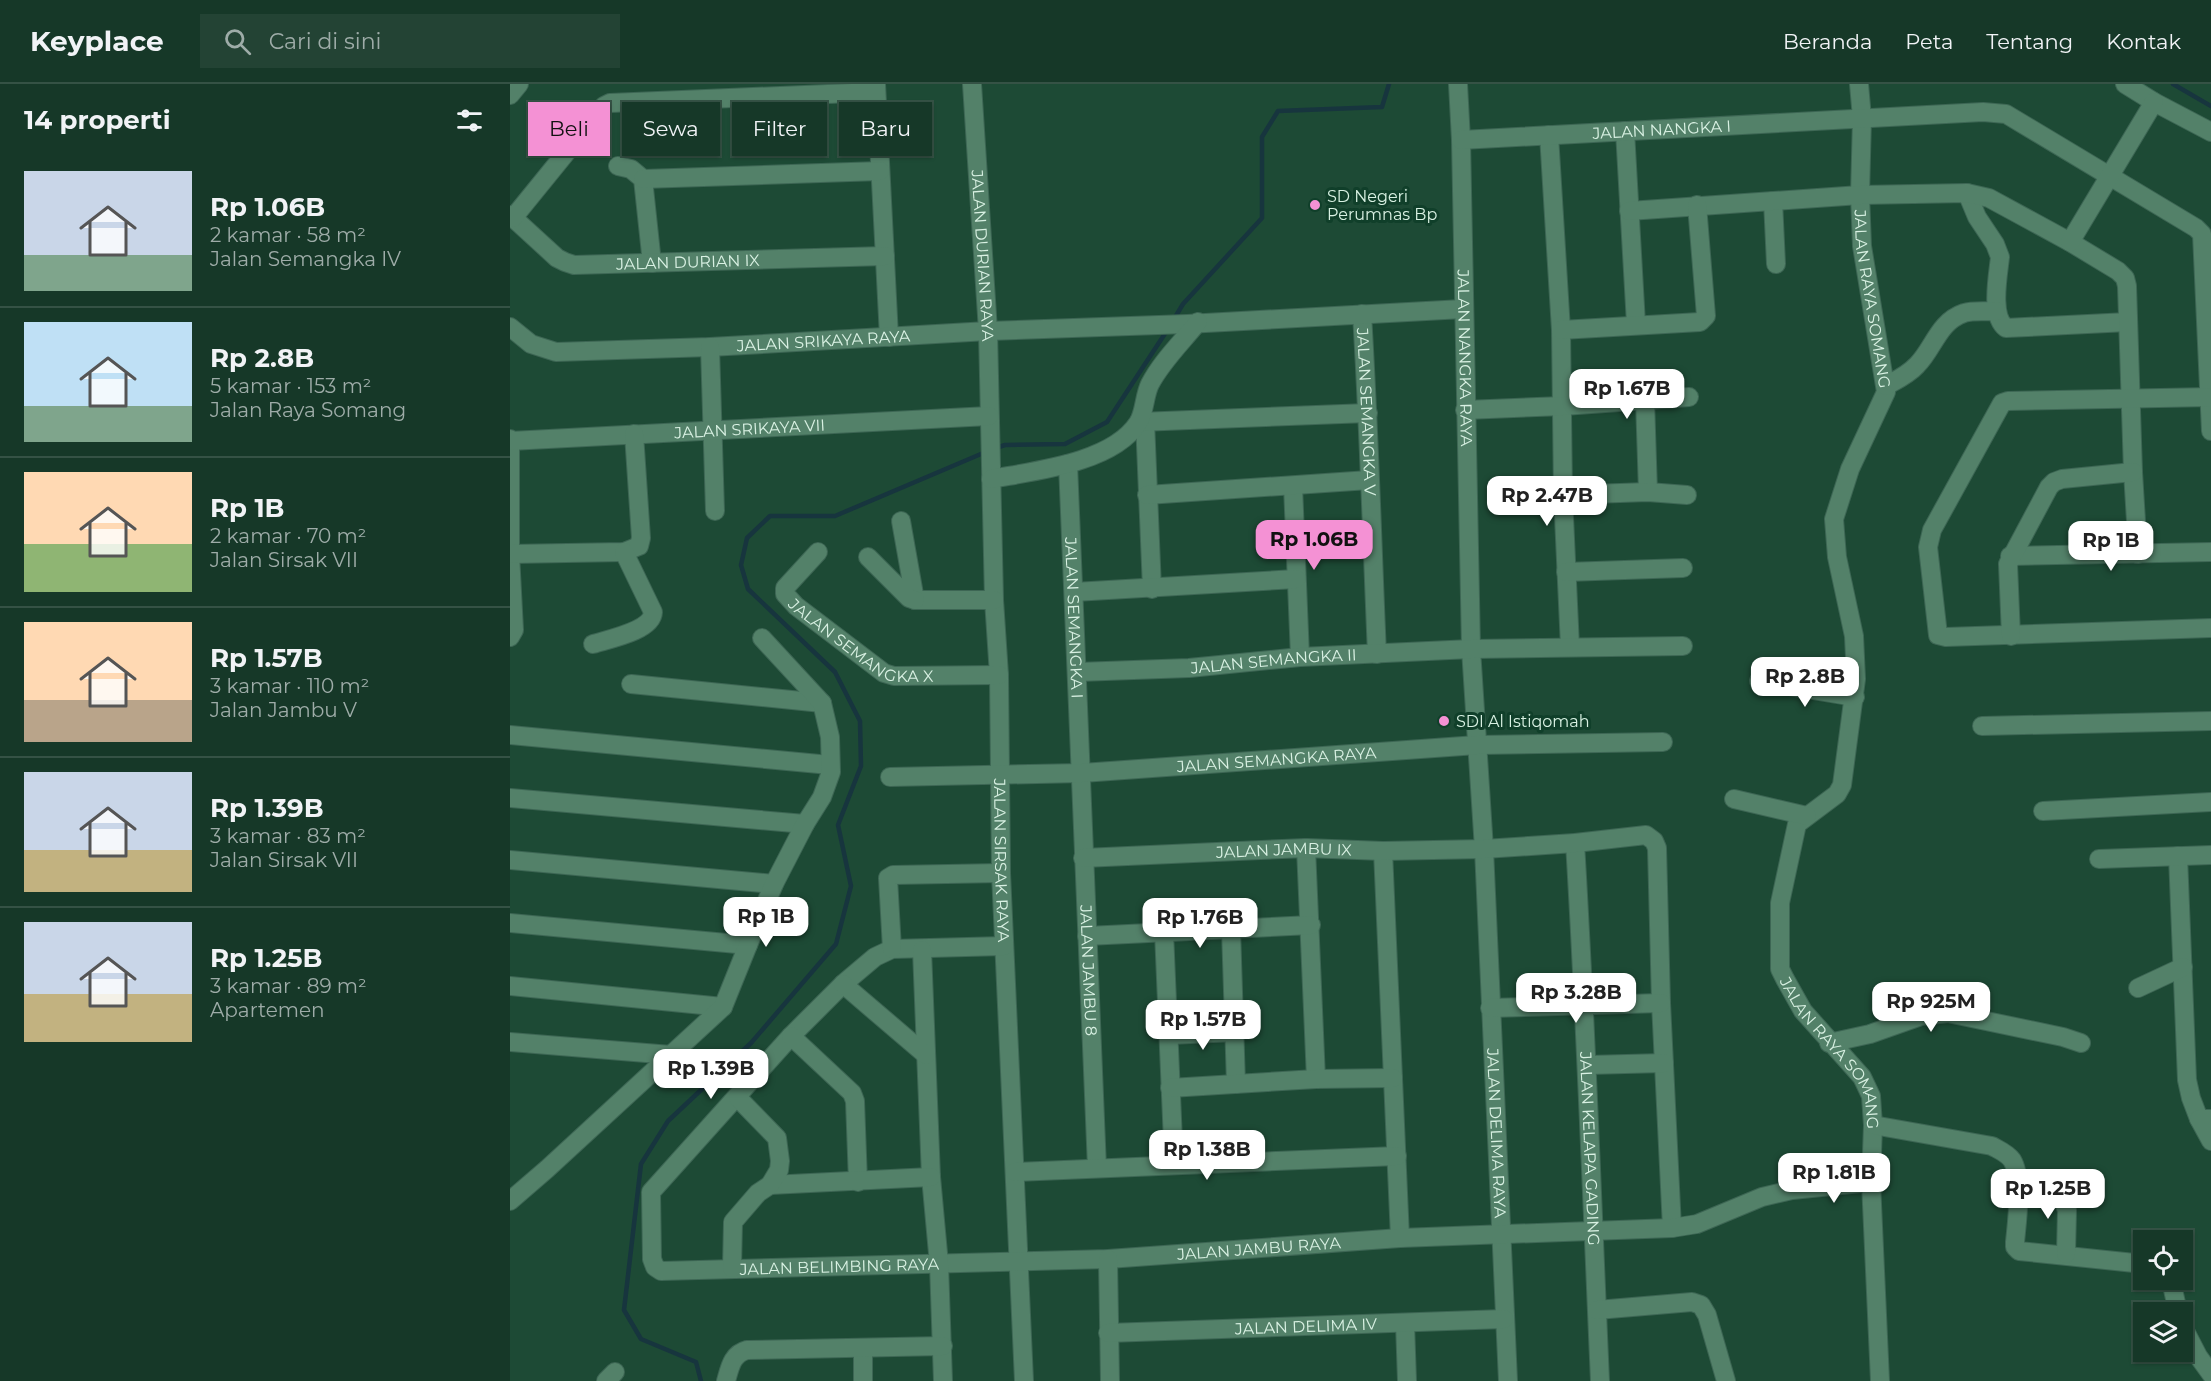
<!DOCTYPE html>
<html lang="id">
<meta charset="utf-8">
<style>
body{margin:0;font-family:Montserrat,sans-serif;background:#234334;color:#f1f3f6;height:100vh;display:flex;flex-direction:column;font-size:22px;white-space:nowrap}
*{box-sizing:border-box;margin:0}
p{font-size:20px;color:#9eaca8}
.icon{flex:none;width:33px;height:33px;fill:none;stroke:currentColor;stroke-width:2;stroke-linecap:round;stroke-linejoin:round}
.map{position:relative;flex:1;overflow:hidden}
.details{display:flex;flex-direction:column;background:#163828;width:510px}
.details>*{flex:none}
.guide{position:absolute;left:18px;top:18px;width:570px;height:54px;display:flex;gap:12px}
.controls{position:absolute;left:1623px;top:1146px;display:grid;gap:12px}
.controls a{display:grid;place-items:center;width:60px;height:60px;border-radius:0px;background:#163828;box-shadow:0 2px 4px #0004,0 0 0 2px #355245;font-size:30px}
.price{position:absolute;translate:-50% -51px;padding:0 14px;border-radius:12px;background:#fff;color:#222;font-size:20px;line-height:39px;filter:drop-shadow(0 2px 3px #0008)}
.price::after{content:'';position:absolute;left:50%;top:36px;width:18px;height:14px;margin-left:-9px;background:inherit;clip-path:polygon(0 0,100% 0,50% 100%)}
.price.on{background:#f491d4;color:#111}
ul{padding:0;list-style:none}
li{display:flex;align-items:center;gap:18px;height:150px;padding:0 24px}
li+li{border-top:2px solid #355245}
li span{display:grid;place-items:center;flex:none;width:168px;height:120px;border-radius:0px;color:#555}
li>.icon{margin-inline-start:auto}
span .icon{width:72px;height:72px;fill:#fffc;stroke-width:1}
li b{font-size:26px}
h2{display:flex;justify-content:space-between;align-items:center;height:72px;padding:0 24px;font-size:26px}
.pill{padding:0 21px;border-radius:0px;background:#163828;box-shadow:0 2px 4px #0004,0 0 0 2px #355245;font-size:21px;line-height:54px}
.pill.on{background:#f491d4;color:#111}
header{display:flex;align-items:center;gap:36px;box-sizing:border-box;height:84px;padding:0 30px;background:#163828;border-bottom:2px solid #355245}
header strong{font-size:28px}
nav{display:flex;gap:33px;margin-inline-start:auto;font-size:21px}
.search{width:420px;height:54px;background:#234334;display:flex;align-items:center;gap:15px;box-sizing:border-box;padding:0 21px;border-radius:0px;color:#9eaca8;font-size:22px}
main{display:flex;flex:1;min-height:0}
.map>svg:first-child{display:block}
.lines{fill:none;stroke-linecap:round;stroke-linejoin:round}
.stream{stroke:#17353e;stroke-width:4.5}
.minor-casing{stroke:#3d6654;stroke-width:20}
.minor{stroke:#538169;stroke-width:18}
.poi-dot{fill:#f491d4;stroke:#103f2a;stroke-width:2}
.labels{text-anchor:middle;stroke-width:6;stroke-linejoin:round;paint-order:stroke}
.street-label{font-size:16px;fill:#d9f1e3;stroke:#103f2a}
.poi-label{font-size:16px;fill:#d9f1e3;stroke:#103f2a;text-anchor:start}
</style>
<header>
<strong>Keyplace</strong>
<div class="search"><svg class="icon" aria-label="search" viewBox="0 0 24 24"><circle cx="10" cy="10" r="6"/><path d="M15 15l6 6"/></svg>Cari di sini</div>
<nav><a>Beranda</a><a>Peta</a><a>Tentang</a><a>Kontak</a></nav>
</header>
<main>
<section class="details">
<h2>14 properti<svg class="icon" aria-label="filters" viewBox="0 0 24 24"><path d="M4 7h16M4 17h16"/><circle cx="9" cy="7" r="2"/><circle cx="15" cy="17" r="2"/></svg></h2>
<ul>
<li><span style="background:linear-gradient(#c9d6e8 70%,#7fa58c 0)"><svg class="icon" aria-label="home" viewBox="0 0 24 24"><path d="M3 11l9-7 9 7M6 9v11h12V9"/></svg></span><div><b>Rp 1.06B</b><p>2 kamar · 58 m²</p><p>Jalan Semangka IV</p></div></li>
<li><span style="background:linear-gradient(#bfe0f5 70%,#7fa58c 0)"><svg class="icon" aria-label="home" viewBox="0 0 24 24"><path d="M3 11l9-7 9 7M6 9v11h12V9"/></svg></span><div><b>Rp 2.8B</b><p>5 kamar · 153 m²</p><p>Jalan Raya Somang</p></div></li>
<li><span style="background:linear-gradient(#ffd9b3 60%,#8fb573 0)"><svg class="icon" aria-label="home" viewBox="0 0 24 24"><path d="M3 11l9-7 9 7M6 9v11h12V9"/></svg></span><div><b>Rp 1B</b><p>2 kamar · 70 m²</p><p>Jalan Sirsak VII</p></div></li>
<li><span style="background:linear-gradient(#ffd9b3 65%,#b9a48a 0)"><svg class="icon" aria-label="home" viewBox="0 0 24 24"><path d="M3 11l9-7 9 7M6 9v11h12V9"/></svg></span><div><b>Rp 1.57B</b><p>3 kamar · 110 m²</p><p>Jalan Jambu V</p></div></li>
<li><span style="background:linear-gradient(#c9d6e8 65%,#c2b280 0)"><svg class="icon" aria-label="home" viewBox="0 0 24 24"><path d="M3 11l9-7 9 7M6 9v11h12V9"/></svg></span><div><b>Rp 1.39B</b><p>3 kamar · 83 m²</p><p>Jalan Sirsak VII</p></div></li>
<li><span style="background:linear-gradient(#c9d6e8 60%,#c2b280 0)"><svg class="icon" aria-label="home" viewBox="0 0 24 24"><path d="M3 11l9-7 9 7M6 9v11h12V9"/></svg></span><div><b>Rp 1.25B</b><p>3 kamar · 89 m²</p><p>Apartemen</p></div></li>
</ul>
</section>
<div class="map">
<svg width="1701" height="1297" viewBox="0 0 1701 1297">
<rect width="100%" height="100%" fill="#1d4a35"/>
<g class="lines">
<!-- stream -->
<g class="stream">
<path d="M1663 0 1701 22"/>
<path d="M664 235 673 220 752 134V53L768 27 872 23 879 0"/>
<path d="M486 364 495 361 555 360 597 338 658 245"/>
<path d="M191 1297 186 1278 131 1255 114 1226 131 1080 158 1037 241 959 326 860 341 802 328 741 351 682 350 637 325 588 238 505 231 481 237 454 260 432H325L478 367"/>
</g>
<defs>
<g id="minor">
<path d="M366 0 379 253"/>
<path id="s1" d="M462 0 478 247 484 516 489 591 491 789 514 1297"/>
<path id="s2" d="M948 0 951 56 961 565 974 765 998 1297"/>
<path id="s3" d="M1349 0 1352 34 1350 111 1352 162 1376 308 1340 385 1324 435 1327 473 1344 552 1346 595 1332 701 1327 710 1287 740 1270 819V885L1275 895 1293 927 1352 993 1361 1012 1363 1041 1361 1098 1370 1297"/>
<path d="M1615 0 1644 18 1701 48"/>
<path d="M0 11 9 0"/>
<path d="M1115 47 1126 240"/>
<path d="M1039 51 1051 246 1053 411 1060 563"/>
<path id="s4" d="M951 56 1473 28 1496 30 1686 144 1692 150 1701 347"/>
<path d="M108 82 121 85 133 95 142 179"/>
<path d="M133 95 370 87"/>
<path d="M1457 109 1467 133 1485 160 1490 173C1488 192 1480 232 1496 244L1618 238"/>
<path d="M1263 117 1266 180"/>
<path d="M1119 127 1350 111 1457 109 1479 114 1560 158 1608 187 1615 194 1617 202 1623 388 1628 470"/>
<path id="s5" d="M0 131 47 174 55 178 64 181 375 172"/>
<path d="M3 134 94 22 100 19 366 8"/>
<path d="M1560 158 1644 18"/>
<path id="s6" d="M852 230C859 343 862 457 867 570"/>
<path id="s7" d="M0 243 21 260 46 268 200 263 478 247 677 240 953 225"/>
<path d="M1051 246 1190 238 1196 232 1187 121"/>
<path d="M200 263 205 427"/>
<path d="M1376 302C1387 296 1399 290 1407 281 1424 264 1428 238 1454 229 1464 226 1476 228 1486 227"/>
<path d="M1701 313 1498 317 1492 319 1422 446 1418 463 1428 551 1436 553 1701 544"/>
<path d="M1135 316 1138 408"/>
<path d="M955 326 1053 322 1179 313"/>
<path d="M635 337 642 505"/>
<path d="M629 338 858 329"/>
<path d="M0 355V470L4 546 0 553"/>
<path id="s8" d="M0 357 479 332"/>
<path id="s9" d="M558 380 587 1084"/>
<path d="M481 395C524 387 602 379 628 339 635 328 634 312 640 300 652 277 672 258 688 238"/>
<path d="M783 402 790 573"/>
<path d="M637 411 859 396"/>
<path d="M1053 411 1138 408 1177 411"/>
<path d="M391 437 405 516H484"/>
<path id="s10" d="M308 468 275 504V510L286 522 374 589 384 592 489 591"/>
<path d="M0 470 114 468 129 462 131 454 124 350"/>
<path d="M1500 472 1701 468"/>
<path d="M358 473 399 514 405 516"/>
<path d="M1056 488 1173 484"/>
<path d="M564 508 786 495"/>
<path d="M1501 552 1498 480 1539 403 1544 398 1552 395 1623 388"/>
<path d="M83 560C99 555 142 547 143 528L114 468"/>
<path id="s11" d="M568 588 679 584 790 573 961 565 1173 562"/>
<path d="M1249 597 1345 613"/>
<path d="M121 600 312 619"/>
<path d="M1472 642 1701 637"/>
<path d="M0 651 320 681"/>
<path id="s12" d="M380 693 572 689 967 661 1153 658"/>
<path d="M0 714 295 740"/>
<path d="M1224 715 1297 732"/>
<path d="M1533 727 1701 718"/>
<path id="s13" d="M1065 759C1076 939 1082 1118 1090 1297"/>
<path d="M796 764 806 995"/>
<path d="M873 767 890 1154"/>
<path d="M1668 772 1677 996 1681 1014 1689 1035"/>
<path id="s14" d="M573 774 796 764 873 767 974 765 1065 759 1136 751 1144 757 1147 764 1151 919 1162 1144"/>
<path d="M1589 775 1701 771"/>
<path d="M0 776 264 800"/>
<path d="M0 839 238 861"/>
<path d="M721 845 726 1000"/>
<path d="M654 848 664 1081"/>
<path d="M577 852 801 841"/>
<path id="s15" d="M494 862 382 865 365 873 333 900 281 952 141 1108 142 1175 145 1183 151 1187 598 1175 890 1154 1162 1144 1187 1140 1252 1113 1282 1106 1361 1098"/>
<path d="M382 865 378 794 383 791 491 789"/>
<path d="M412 866 421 1093 429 1180 433 1297"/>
<path d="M333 900 416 971"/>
<path d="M0 902 213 923"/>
<path d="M1628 904 1673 883"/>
<path d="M980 924 1151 919"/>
<path d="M659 951 725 948"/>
<path d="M281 952 342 1009 345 1017 348 1098"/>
<path d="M0 958 161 971"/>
<path d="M1319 959 1360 950 1411 932 1438 929 1553 953 1571 959"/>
<path d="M1078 981 1154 979"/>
<path d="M660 1004 806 995 883 994"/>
<path d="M1701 1035H1689L1701 1057"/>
<path d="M1363 1041 1482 1062C1489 1066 1497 1069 1502 1076 1513 1094 1507 1137 1505 1158V1163L1509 1167 1634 1180"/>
<path d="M505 1088 887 1072"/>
<path d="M260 1101 421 1093"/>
<path d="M1509 1112 1548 1115 1553 1117 1557 1126 1556 1170"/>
<path d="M0 1117 37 1085 213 923 238 861 264 800 295 740 312 713 321 688 320 653 312 619 252 554"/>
<path d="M598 1175 600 1297"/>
<path d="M222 1184 223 1138 248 1109 260 1101 269 1086 270 1077 267 1054 228 1014"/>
<path d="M1658 1196 1662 1201 1668 1228"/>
<path d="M1087 1226 1182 1218 1191 1221 1197 1231 1216 1297"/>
<path d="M895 1239 897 1297"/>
<path d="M1672 1241 1688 1272 1701 1290"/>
<path id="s16" d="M598 1249 994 1235"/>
<path d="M353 1264V1297"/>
<path d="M96 1297 105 1288"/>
<path d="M216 1297C220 1283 222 1270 237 1266L433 1262"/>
</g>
</defs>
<!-- minor casing -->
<use href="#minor" class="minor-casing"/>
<!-- minor -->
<use href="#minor" class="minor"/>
</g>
<!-- markers -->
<g class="poi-dot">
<circle cx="805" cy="121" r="6"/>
<circle cx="934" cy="637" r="6"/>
</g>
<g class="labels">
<!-- street labels -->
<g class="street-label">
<text dy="6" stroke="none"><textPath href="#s4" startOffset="201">JALAN NANGKA I</textPath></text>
<text dy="6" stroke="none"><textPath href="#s1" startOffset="172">JALAN DURIAN RAYA</textPath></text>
<text dy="6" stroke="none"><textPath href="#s5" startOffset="196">JALAN DURIAN IX</textPath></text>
<text dy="6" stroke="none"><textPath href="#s3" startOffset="216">JALAN RAYA SOMANG</textPath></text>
<text dy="6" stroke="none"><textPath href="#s7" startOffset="321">JALAN SRIKAYA RAYA</textPath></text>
<text dy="6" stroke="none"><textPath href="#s2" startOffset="274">JALAN NANGKA RAYA</textPath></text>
<text dy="6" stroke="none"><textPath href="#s6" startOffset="98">JALAN SEMANGKA V</textPath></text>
<text dy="6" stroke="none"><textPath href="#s8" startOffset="240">JALAN SRIKAYA VII</textPath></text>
<text dy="6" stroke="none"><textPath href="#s9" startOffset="154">JALAN SEMANGKA I</textPath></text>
<text dy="6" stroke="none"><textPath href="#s10" startOffset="148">JALAN SEMANGKA X</textPath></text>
<text dy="6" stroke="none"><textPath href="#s11" startOffset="196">JALAN SEMANGKA II</textPath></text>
<text dy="6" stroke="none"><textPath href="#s12" startOffset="387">JALAN SEMANGKA RAYA</textPath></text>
<text dy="6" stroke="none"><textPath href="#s14" startOffset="201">JALAN JAMBU IX</textPath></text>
<text dy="6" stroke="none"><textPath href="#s1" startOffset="777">JALAN SIRSAK RAYA</textPath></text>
<text dy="6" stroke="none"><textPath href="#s9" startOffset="507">JALAN JAMBU 8</textPath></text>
<text dy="6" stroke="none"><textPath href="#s3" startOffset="1024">JALAN RAYA SOMANG</textPath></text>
<text dy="6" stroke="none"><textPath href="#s2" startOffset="1050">JALAN DELIMA RAYA</textPath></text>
<text dy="6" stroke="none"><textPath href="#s13" startOffset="306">JALAN KELAPA GADING</textPath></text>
<text dy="6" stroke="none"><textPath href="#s15" startOffset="1137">JALAN JAMBU RAYA</textPath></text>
<text dy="6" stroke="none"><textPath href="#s15" startOffset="717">JALAN BELIMBING RAYA</textPath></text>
<text dy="6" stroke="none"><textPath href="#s16" startOffset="198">JALAN DELIMA IV</textPath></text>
</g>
<!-- poi labels -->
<g class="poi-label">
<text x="817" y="118">SD Negeri<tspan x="817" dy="18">Perumnas Bp</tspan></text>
<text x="946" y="643">SDI Al Istiqomah</text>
</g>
</g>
</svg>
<div class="controls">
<a><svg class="icon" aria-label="locate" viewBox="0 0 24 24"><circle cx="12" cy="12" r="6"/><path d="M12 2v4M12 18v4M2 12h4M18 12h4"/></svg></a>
<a><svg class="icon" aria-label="layers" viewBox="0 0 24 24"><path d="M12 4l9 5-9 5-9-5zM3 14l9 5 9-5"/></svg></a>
</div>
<b class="price" style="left:1117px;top:336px">Rp 1.67B</b>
<b class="price" style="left:1037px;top:443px">Rp 2.47B</b>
<b class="price on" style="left:804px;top:487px">Rp 1.06B</b>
<b class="price" style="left:1601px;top:488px">Rp 1B</b>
<b class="price" style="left:1295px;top:624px">Rp 2.8B</b>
<b class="price" style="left:256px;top:864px">Rp 1B</b>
<b class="price" style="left:690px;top:865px">Rp 1.76B</b>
<b class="price" style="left:1066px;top:940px">Rp 3.28B</b>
<b class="price" style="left:1421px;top:949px">Rp 925M</b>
<b class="price" style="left:693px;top:967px">Rp 1.57B</b>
<b class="price" style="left:201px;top:1016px">Rp 1.39B</b>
<b class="price" style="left:697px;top:1097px">Rp 1.38B</b>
<b class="price" style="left:1324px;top:1120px">Rp 1.81B</b>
<b class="price" style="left:1538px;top:1136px">Rp 1.25B</b>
<div class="guide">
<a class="pill on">Beli</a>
<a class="pill">Sewa</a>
<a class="pill">Filter</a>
<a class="pill">Baru</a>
</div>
</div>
</main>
